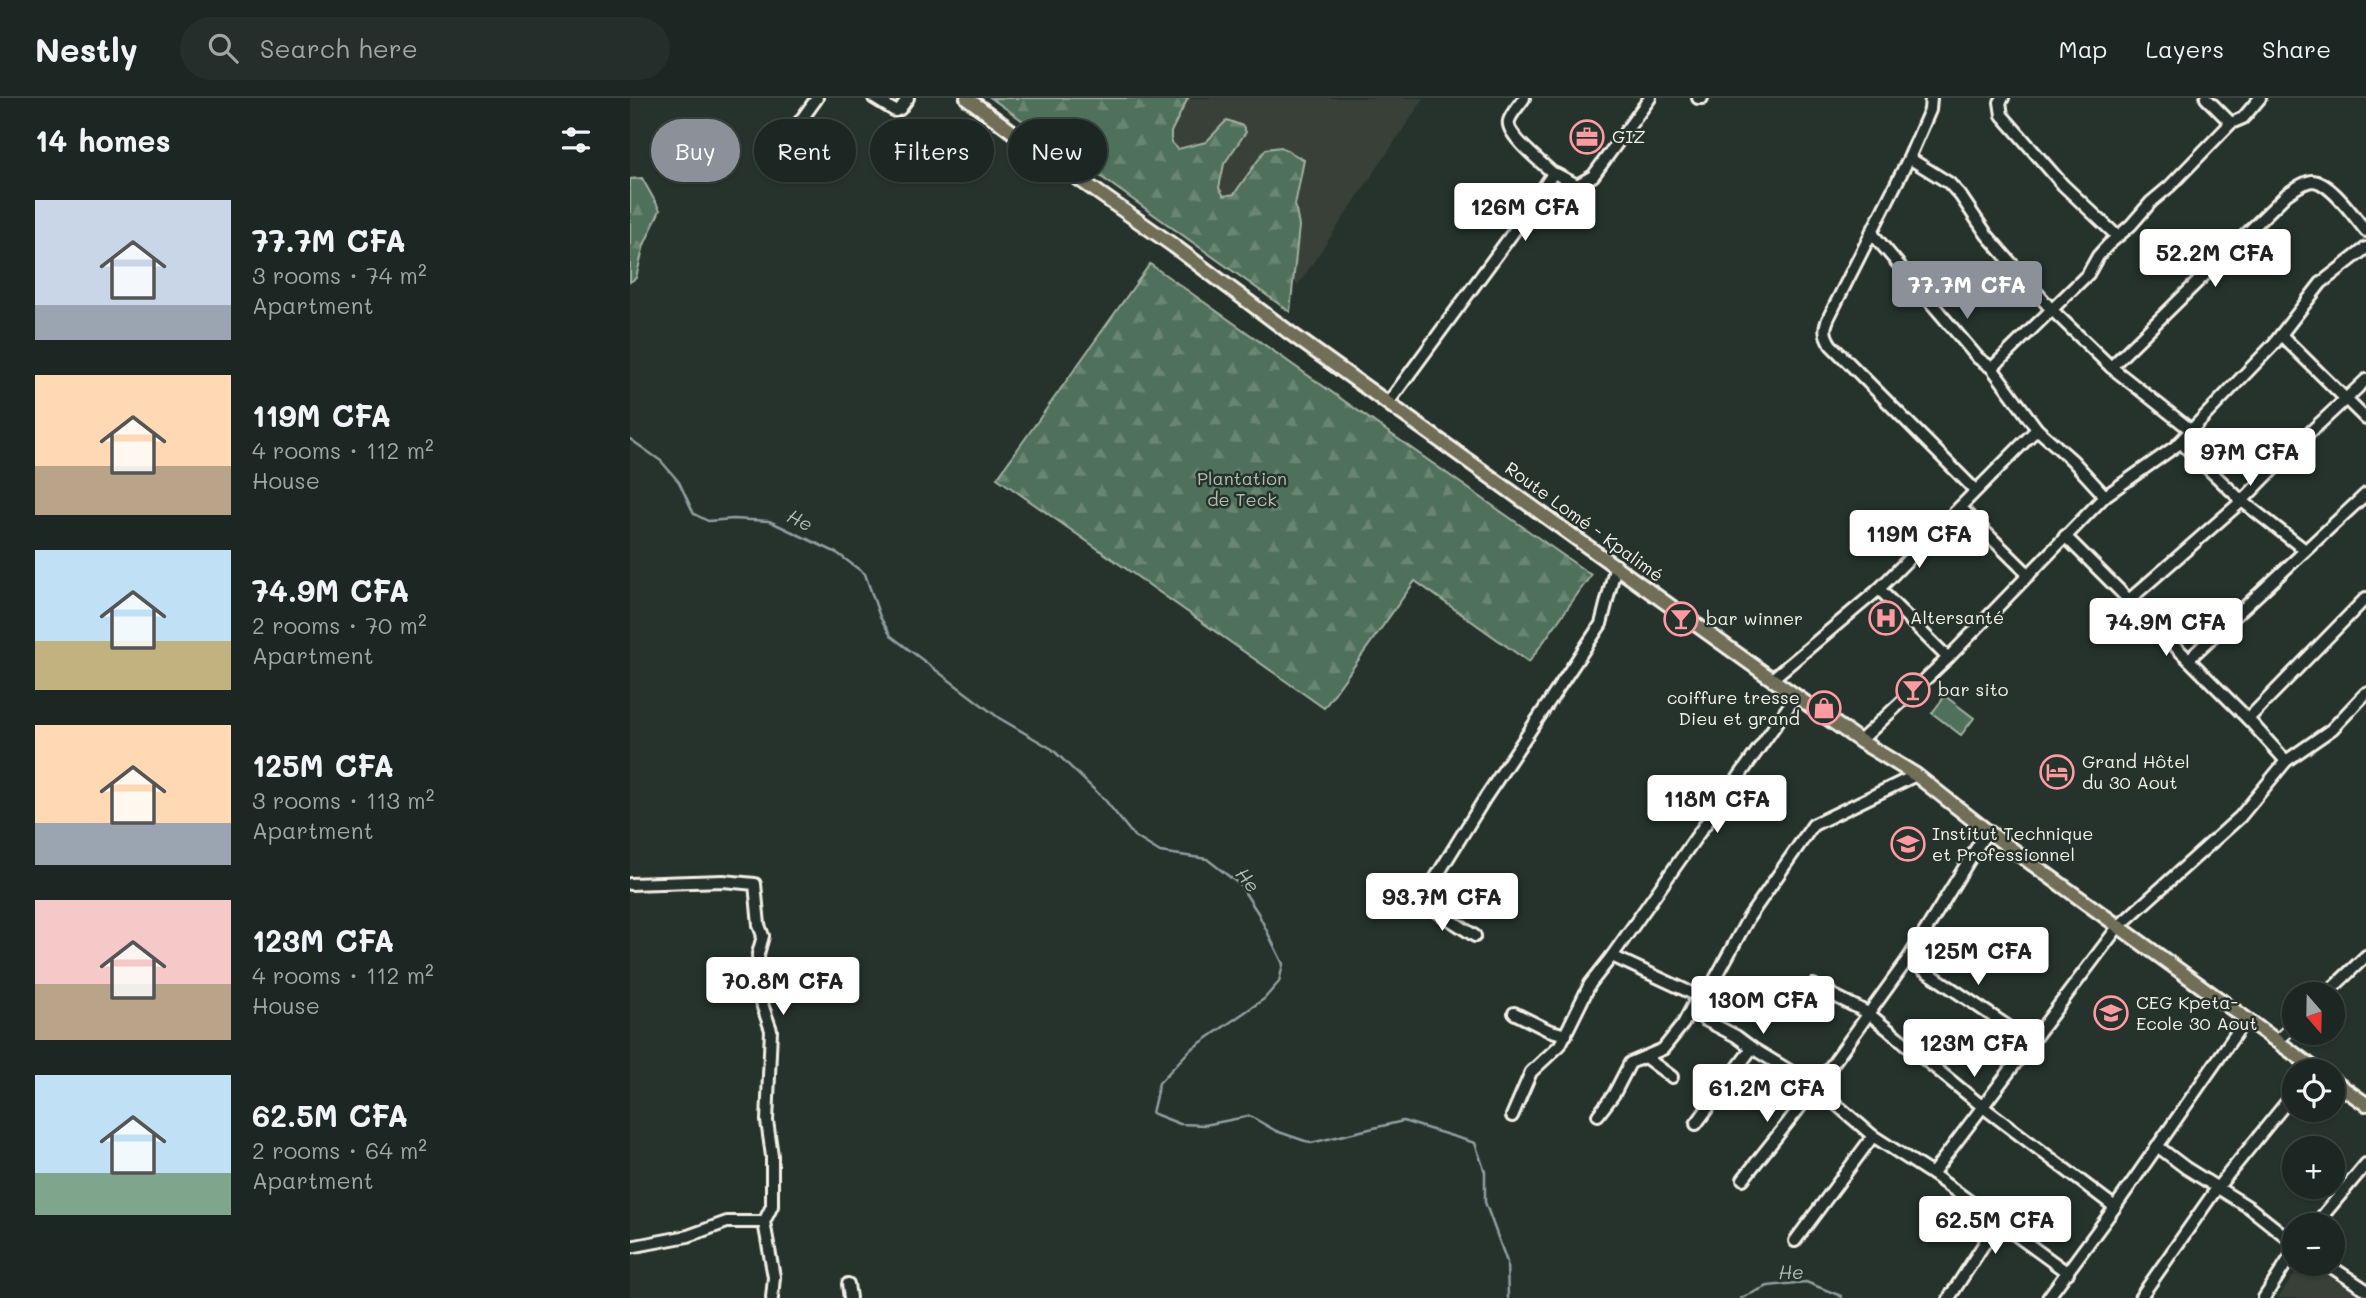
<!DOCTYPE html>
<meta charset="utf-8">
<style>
body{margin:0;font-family:Mali,sans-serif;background:#252e2a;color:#f1f3f6;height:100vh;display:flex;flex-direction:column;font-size:26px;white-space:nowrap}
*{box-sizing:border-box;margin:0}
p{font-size:23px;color:#a0a5a5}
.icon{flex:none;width:38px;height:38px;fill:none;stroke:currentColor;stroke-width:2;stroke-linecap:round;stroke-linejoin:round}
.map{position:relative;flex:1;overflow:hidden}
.panel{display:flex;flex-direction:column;background:#1c2622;width:630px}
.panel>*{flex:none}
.guide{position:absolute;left:21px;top:21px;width:665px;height:63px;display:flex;gap:14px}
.needle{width:46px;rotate:160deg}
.buttons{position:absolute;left:1652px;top:884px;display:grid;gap:14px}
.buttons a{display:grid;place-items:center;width:63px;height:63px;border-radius:50%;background:#1c2622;box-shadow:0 2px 5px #0004,0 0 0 2px #3a4340;font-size:35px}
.price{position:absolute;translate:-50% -60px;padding:0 16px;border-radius:7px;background:#fff;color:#222;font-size:23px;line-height:46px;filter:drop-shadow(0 2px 4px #0008)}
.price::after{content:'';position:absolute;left:50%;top:42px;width:21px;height:16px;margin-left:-10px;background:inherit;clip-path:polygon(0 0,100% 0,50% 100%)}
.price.on{background:#8c9099;color:#fff}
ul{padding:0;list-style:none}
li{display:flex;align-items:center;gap:21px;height:175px;padding:0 35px}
li span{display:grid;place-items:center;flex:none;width:196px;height:140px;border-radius:0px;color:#555}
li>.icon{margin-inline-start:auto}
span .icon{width:84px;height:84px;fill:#fffc;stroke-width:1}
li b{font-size:30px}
h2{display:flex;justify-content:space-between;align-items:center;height:84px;padding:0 35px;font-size:30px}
.pill{padding:0 24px;border-radius:32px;background:#1c2622;box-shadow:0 2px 5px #0004,0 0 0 2px #3a4340;font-size:24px;line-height:63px}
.pill.on{background:#8c9099;color:#fff}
header{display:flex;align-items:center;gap:42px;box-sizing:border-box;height:98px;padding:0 35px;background:#1c2622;border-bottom:2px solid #3a4340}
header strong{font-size:33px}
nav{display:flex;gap:38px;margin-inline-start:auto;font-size:24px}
.search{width:490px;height:63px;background:#252e2a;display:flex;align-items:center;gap:18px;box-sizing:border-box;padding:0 24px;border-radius:38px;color:#a0a5a5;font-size:26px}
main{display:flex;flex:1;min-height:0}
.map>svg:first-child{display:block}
.built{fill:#394137}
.forest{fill:url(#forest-firs);stroke:#a2b1a2;stroke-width:2}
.garden{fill:#50715b;stroke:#a2b1a2;stroke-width:2}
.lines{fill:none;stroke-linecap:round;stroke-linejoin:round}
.stream{stroke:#8f9fa1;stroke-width:2.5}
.minor-casing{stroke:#f4f1e8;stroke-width:16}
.major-casing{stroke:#f4f1e8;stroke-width:18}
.minor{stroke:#26332d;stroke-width:10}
.major{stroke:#716e59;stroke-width:12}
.labels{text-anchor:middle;stroke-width:5;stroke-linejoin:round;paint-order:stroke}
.poi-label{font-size:18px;fill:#f4f1e8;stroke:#26332d;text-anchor:start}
.park-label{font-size:18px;fill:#b2beb0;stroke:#26332d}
.street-label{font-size:18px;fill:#f4f1e8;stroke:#26332d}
.water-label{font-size:19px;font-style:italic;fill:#b1bbb9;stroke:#26332d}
</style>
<header>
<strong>Nestly</strong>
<div class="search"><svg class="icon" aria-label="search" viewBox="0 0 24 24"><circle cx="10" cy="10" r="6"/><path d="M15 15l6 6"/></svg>Search here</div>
<nav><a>Map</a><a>Layers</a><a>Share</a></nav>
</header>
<main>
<section class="panel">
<h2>14 homes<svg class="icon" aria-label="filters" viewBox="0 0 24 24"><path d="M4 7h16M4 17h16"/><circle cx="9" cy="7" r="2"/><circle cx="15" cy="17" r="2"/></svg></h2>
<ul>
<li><span style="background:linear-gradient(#c9d6e8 75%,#9aa5b1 0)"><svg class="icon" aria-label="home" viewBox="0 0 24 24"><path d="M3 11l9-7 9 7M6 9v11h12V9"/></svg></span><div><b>77.7M CFA</b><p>3 rooms · 74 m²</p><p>Apartment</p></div></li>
<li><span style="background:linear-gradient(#ffd9b3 65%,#b9a48a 0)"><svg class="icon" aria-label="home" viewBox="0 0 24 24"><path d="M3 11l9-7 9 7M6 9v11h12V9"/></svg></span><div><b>119M CFA</b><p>4 rooms · 112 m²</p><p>House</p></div></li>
<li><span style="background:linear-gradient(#bfe0f5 65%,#c2b280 0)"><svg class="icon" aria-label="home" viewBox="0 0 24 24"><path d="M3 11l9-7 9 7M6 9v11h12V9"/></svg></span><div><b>74.9M CFA</b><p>2 rooms · 70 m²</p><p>Apartment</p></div></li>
<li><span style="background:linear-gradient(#ffd9b3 70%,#9aa5b1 0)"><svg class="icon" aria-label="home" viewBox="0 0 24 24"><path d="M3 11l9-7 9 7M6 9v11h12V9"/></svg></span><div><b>125M CFA</b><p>3 rooms · 113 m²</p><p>Apartment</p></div></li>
<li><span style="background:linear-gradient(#f6c9c9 60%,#b9a48a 0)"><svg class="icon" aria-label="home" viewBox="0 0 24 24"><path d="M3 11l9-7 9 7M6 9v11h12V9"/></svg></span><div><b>123M CFA</b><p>4 rooms · 112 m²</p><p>House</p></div></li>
<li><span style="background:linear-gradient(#bfe0f5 70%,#7fa58c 0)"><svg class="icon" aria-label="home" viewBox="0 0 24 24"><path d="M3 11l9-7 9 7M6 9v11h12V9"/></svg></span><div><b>62.5M CFA</b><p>2 rooms · 64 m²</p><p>Apartment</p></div></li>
</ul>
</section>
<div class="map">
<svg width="1736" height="1200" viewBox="0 0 1736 1200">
<defs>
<pattern id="forest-firs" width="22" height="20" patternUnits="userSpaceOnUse" patternTransform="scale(1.75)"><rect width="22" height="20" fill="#50715b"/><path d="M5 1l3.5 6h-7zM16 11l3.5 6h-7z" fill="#6a8673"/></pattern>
</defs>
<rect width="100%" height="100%" fill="#26332d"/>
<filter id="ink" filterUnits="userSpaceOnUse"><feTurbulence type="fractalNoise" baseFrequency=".0143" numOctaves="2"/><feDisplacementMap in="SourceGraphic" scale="14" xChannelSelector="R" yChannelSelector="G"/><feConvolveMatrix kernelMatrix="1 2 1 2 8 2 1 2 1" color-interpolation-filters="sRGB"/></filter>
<g filter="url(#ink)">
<!-- built -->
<g class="built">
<path d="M397 0H794L668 187Z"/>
<path d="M1672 1166H1689L1727 1193 1728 1196 1725 1200H1648Z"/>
</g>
<!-- forest -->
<g class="forest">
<path d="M361 0H558L541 34V44L548 51 576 44 597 22 613 28 616 34 594 66 589 90 594 98 604 96 636 51 651 49 674 62 665 107 669 128 660 214Z"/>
<path d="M12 80 30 112 14 147 6 180 0 184V81Z"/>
<path d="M520 166 961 477 899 564 785 483 694 610 367 380Z"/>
</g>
<!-- garden -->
<path class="garden" d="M1315 598 1344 620 1331 637 1302 615Z"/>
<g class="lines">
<!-- stream -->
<g class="stream">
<path d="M0 341 31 363 49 384 64 416 78 423 103 421 139 423 207 455 235 476 250 519 261 538 369 620 422 651 475 702 504 738 530 754 577 761 610 787 628 815 653 866 649 884 634 901 560 952 529 985 522 1015 550 1026 575 1027 620 1018 646 1033 681 1045 773 1023 845 1045 855 1074V1104L877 1164 878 1200"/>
<path d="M1111 1200 1138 1188 1176 1184 1211 1198 1212 1200"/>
</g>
<defs>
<g id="minor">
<path d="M244 0 265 13 270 11 278 0"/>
<path d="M894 0C890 7 881 15 879 23 875 36 914 67 924 76"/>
<path d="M1068 0H1072"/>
<path d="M1301 0 1300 12 1279 60 1200 217C1194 229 1193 235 1201 247L1345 392"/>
<path d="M1373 0 1370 4 1372 17 1433 87 1487 138"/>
<path d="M1576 0 1601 25"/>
<path d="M161 36 187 0"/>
<path d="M1279 60 1319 85 1330 97 1357 137 1383 167 1421 211 1481 269"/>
<path d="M1241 134 1348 260 1362 270 1407 331 1442 362 1475 398"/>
<path d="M1651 237 1736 321"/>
<path d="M1362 270 1458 176 1468 158 1478 147 1501 127 1521 104 1540 88 1601 25 1613 20 1630 0"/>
<path d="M758 305 882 136 922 77 926 76 947 87 963 78 1020 0"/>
<path d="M1561 332 1481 269 1657 96C1665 91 1673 84 1682 83 1700 83 1725 120 1736 133"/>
<path d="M1550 344 1612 403 1675 452"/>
<path d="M1330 409 1399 477"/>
<path d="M1435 438 1618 621 1656 663"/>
<path d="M1249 491 1318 560"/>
<path d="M1499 502 1612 403 1673 341 1736 282"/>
<path d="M1559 561 1736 396"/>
<path d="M1142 581 1249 491 1407 331"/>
<path d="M1618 621 1736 500"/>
<path d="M1230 643 1318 560 1475 398 1546 348 1643 247 1691 185 1736 150"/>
<path d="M1357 733 1278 861 1186 989 1243 1038 1302 1076 1438 1175"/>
<path d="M0 786 93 783 125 786 129 827 133 838 128 856 129 883 133 909 141 932 137 1023 142 1058V1108L134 1124 144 1179 142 1200"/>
<path d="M845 838 796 806 795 797 855 700 971 526 986 467"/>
<path d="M982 858 1166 598"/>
<path d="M1278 861 1401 944"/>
<path d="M1183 887 1238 915 1353 1009 1485 1109"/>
<path d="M1696 896 1736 858"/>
<path d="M1062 912 1075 922 1106 938 1122 950 1186 989 1113 1081"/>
<path d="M884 915 918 932 936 937"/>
<path d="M1646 944 1664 927"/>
<path d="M1015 959 1042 979"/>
<path d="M968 1017 984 996 1000 965 1033 951 1053 926 1068 898 1084 883 1119 819 1183 727 1286 677"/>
<path d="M882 1018 901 974 930 947 960 886 982 858 1068 898"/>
<path d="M1066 1026 1122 950"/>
<path d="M1527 1048 1556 1070 1620 1110 1664 1145"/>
<path d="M1302 1076 1488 829 1610 719 1656 663 1702 631 1736 595"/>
<path d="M1685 1127 1736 1066"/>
<path d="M1165 1143 1243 1038"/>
<path d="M0 1149 58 1138 97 1124H134"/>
<path d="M1697 1166 1736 1192"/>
<path d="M218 1186 220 1200"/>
<path d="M1319 1200 1369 1123"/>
<path d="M1418 1200 1485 1109 1616 921"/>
<path d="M1510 1200 1587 1090 1664 995"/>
<path d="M1634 1200 1664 1153"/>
</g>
<g id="major">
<path d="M337 0 388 38 544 148 660 235 1142 581 1230 643 1286 677 1357 733 1688 973"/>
<path d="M1703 983 1736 1006"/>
</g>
</defs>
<!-- minor casing -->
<use href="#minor" class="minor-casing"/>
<!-- major casing -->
<use href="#major" class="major-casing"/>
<!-- minor -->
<use href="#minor" class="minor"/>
<!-- major -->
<use href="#major" class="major"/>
</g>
</g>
<!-- icons -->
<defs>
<symbol id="office-ring" viewBox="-11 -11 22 22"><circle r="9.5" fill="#26332d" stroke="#ff9aa2" stroke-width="1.5"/><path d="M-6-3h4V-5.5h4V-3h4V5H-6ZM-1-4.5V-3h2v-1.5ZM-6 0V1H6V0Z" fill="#ff9aa2"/></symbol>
<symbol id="hospital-ring" viewBox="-11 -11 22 22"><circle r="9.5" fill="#26332d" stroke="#ff9aa2" stroke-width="1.5"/><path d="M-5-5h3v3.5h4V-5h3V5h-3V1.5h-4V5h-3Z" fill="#ff9aa2"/></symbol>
<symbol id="bar-ring" viewBox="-11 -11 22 22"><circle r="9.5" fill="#26332d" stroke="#ff9aa2" stroke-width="1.5"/><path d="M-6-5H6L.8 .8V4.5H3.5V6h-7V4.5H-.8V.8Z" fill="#ff9aa2"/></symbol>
<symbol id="shop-ring" viewBox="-11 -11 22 22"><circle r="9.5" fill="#26332d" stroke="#ff9aa2" stroke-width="1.5"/><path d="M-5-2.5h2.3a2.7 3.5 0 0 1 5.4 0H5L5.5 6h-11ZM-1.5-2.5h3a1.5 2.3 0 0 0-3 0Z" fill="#ff9aa2"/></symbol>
<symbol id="hotel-ring" viewBox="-11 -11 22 22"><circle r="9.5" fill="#26332d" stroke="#ff9aa2" stroke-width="1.5"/><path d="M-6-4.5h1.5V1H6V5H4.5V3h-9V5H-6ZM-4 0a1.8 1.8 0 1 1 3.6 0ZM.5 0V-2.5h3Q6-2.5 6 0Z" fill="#ff9aa2"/></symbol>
<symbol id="school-ring" viewBox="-11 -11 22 22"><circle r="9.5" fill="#26332d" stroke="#ff9aa2" stroke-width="1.5"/><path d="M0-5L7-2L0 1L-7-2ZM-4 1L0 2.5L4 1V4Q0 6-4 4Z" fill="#ff9aa2"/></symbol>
</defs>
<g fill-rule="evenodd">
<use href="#office-ring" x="938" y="20" width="38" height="38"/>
<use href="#hospital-ring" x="1237" y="501" width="38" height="38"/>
<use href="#bar-ring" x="1032" y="502" width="38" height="38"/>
<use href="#bar-ring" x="1264" y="573" width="38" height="38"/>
<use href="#shop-ring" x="1175" y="591" width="38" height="38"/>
<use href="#hotel-ring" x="1408" y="655" width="38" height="38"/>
<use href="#school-ring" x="1259" y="727" width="38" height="38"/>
<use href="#school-ring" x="1462" y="896" width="38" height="38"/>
</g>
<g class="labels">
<!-- poi labels -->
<g class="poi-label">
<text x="982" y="45">GIZ</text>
<text x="1280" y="526">Altersanté</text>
<text x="1076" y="527">bar winner</text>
<text x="1308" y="598">bar sito</text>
<text x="1170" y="606" text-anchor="end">coiffure tresse<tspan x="1170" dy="21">Dieu et grand</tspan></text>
<text x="1452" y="670">Grand Hôtel<tspan x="1452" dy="21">du 30 Aout</tspan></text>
<text x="1302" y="742">Institut Technique<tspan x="1302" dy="21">et Professionnel</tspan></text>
<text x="1506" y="911">CEG Kpeta-<tspan x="1506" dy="21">Ecole 30 Aout</tspan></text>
</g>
<!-- park labels -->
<g class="park-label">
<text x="612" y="387">Plantation<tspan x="612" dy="21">de Teck</tspan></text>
</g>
<!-- street labels -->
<g class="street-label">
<text transform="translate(954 424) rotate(36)" y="6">Route Lomé - Kpalimé</text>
</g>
<!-- water labels -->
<g class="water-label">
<text transform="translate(170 422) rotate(26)" y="7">He</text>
<text transform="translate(618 782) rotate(51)" y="7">He</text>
<text transform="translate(1161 1174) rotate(-1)" y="7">He</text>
</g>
</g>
</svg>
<div class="buttons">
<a><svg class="needle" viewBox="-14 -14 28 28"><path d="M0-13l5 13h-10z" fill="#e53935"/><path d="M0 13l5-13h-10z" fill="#a0a5a5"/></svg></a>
<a><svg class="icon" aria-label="locate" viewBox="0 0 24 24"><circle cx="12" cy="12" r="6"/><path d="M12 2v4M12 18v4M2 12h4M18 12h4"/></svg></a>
<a>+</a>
<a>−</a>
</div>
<b class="price" style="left:895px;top:145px">126M CFA</b>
<b class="price" style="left:1585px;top:191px">52.2M CFA</b>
<b class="price on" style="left:1337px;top:223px">77.7M CFA</b>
<b class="price" style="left:1620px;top:390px">97M CFA</b>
<b class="price" style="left:1289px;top:472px">119M CFA</b>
<b class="price" style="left:1536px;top:560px">74.9M CFA</b>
<b class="price" style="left:1087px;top:737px">118M CFA</b>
<b class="price" style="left:812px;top:835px">93.7M CFA</b>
<b class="price" style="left:1348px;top:889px">125M CFA</b>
<b class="price" style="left:153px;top:919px">70.8M CFA</b>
<b class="price" style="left:1133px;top:938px">130M CFA</b>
<b class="price" style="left:1344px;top:981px">123M CFA</b>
<b class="price" style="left:1137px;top:1026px">61.2M CFA</b>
<b class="price" style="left:1365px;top:1158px">62.5M CFA</b>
<div class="guide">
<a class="pill on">Buy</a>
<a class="pill">Rent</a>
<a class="pill">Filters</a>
<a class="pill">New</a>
</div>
</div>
</main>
